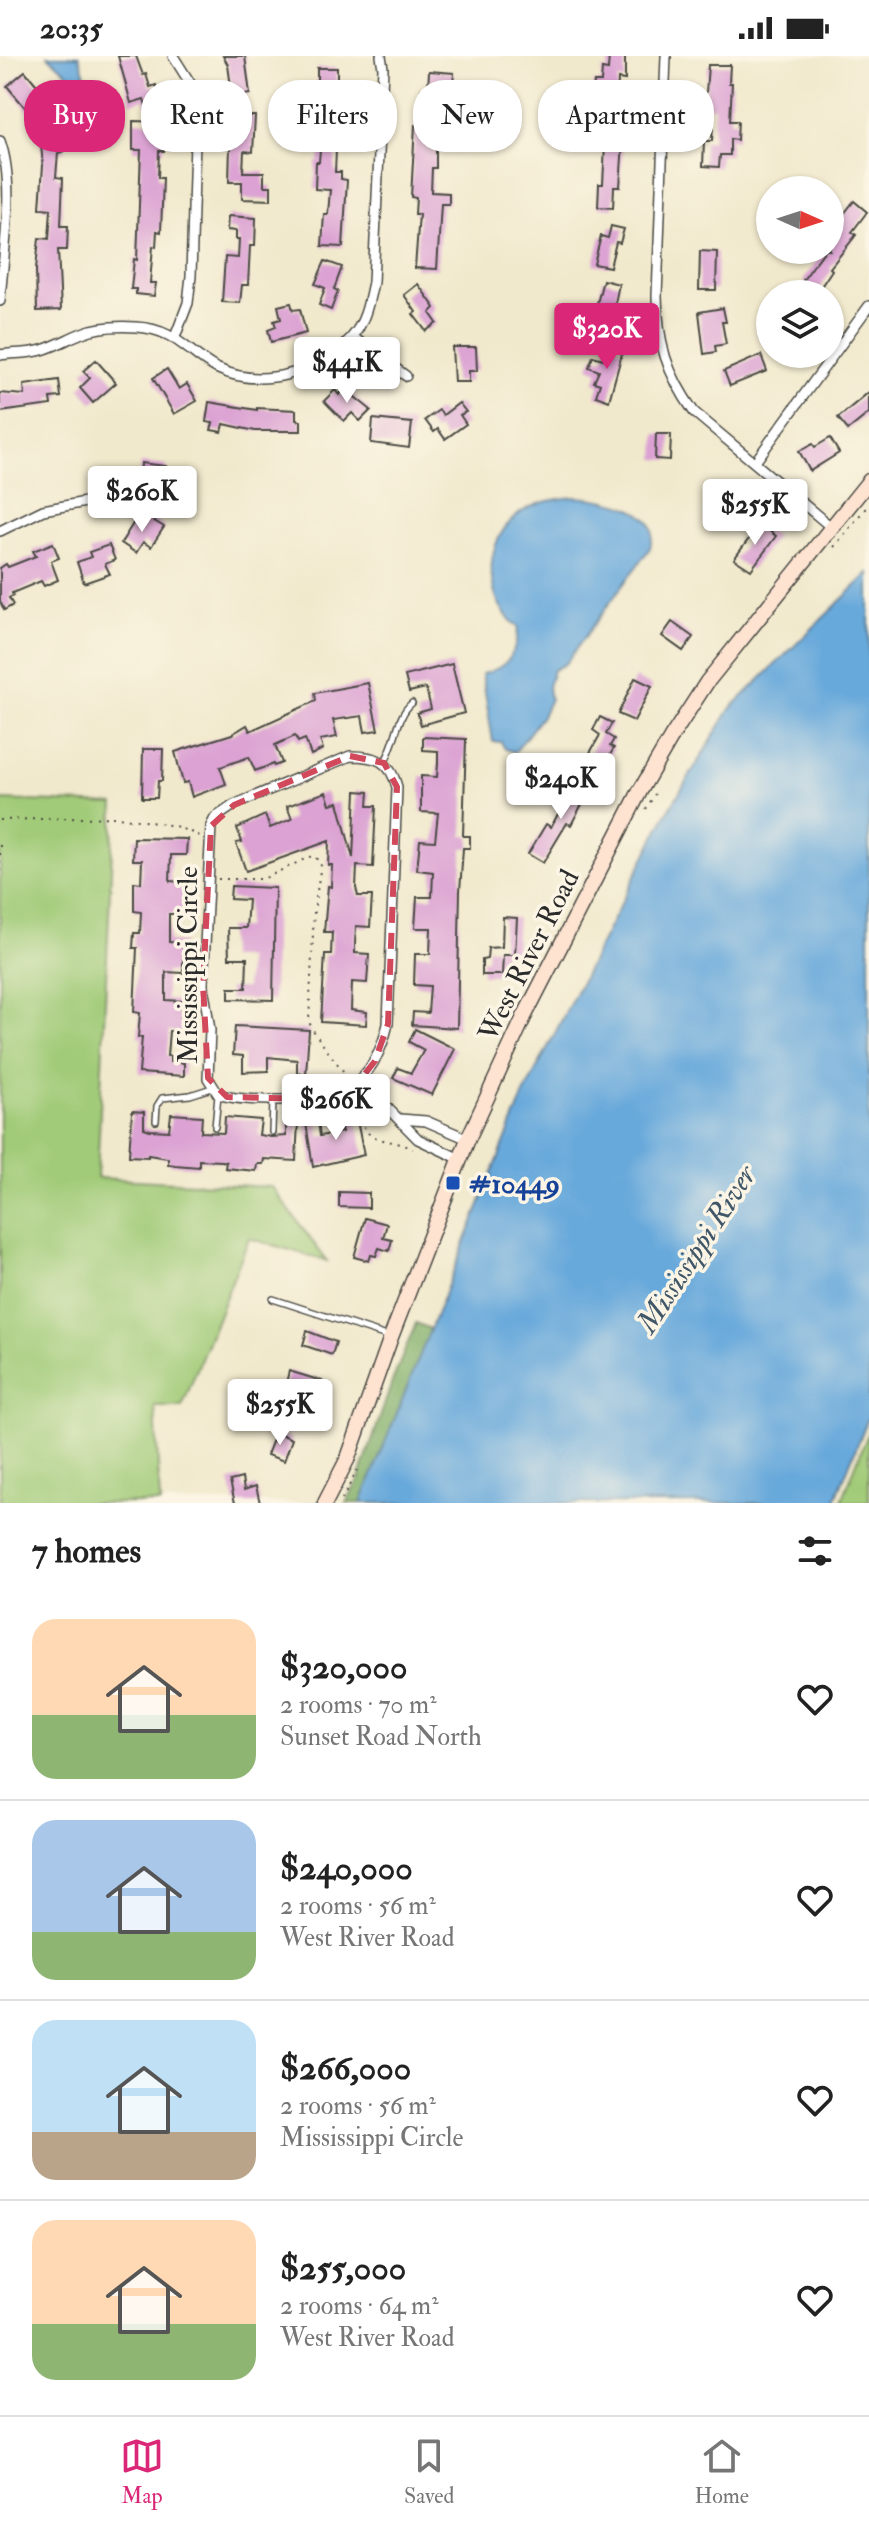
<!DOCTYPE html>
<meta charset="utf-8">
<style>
body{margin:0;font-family:"IM FELL Double Pica",serif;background:#f2f2f2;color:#222;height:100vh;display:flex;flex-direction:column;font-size:30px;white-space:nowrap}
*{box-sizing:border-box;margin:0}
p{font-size:26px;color:#767676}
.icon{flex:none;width:44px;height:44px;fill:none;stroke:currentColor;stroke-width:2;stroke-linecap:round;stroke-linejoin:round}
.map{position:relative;height:1447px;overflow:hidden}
.panel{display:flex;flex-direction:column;background:#fff;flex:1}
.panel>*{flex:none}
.guide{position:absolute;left:24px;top:24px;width:822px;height:72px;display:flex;gap:16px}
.needle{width:52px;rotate:93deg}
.tools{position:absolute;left:756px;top:120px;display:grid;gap:16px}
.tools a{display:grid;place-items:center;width:88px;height:88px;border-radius:50%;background:#fff;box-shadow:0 2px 6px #0004;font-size:40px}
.price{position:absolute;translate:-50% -68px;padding:0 18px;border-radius:8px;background:#fff;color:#222;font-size:26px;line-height:52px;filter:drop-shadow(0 2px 4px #0008)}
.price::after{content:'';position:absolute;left:50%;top:48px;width:24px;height:18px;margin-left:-12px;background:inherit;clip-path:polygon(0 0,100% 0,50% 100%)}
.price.active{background:#db2777;color:#fff}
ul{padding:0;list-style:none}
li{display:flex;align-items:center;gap:24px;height:200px;padding:0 32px}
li+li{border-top:2px solid #e0e0e0}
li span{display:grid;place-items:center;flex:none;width:224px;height:160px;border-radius:24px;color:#555}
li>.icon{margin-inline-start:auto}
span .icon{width:96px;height:96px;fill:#fffc;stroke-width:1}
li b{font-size:34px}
h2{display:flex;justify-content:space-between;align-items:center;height:96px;padding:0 32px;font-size:34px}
.pill{padding:0 28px;border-radius:32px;background:#fff;box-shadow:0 2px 6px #0004;font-size:28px;line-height:72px}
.pill.active{background:#db2777;color:#fff}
.status{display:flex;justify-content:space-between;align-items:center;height:56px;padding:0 40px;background:#fff;direction:ltr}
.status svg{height:22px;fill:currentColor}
.tab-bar{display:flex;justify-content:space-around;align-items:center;height:112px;border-top:2px solid #e0e0e0;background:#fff;font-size:22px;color:#767676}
.tab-bar a{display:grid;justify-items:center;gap:4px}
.tab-bar .active{color:#db2777}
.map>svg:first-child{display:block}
.green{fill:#a1cb78;stroke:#667b52;stroke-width:2}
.forest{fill:#80af68;stroke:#566d4a;stroke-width:2}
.water{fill:#67a9db;stroke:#496a83;stroke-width:2}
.building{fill:#dba2d3}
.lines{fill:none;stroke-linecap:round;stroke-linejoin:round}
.lane-casing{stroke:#494843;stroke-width:8}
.street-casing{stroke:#494843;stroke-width:12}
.secondary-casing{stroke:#494843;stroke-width:17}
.path{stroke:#494843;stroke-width:2;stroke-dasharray:2 6;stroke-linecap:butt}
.lane{stroke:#fff;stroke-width:5}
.street{stroke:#fff;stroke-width:9}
.secondary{stroke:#fee3d1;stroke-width:14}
.marked{fill:none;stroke:#d1495b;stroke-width:6;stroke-dasharray:16 10;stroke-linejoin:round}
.transit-dot{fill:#1a4fb4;stroke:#fcf5e5;stroke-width:3}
.labels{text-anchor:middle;stroke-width:7;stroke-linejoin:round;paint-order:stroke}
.street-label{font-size:28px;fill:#2b2b2b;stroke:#fcf5e5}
.transit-label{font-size:28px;font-weight:bold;fill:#164399;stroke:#fcf5e5;text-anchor:start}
.water-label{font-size:30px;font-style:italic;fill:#405769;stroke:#fcf5e5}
</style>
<div class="status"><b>20:35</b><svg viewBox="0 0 49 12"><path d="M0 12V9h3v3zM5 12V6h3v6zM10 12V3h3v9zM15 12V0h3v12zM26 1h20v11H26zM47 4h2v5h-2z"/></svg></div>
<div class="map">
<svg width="869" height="1447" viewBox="0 0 869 1447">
<rect width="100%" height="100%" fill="#fcf5e5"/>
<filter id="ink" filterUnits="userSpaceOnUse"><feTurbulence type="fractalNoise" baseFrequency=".0125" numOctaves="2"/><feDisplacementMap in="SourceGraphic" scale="16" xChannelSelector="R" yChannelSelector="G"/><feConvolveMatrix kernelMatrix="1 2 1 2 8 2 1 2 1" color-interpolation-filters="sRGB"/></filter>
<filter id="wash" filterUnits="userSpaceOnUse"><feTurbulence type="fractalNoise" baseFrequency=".006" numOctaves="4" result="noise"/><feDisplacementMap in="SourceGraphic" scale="32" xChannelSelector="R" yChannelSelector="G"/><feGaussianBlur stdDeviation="1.8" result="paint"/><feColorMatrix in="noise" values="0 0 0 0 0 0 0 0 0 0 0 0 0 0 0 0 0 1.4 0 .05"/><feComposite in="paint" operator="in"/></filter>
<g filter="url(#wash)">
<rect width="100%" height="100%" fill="#f1e9cc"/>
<!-- green -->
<g class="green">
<path d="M0 744 114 748 97 1122 272 1131 327 1205 249 1182 182 1351H155L160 1447H0Z"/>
<path d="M869 1375V1447H841Z"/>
</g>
<!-- forest -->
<path class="forest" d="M416 1267 431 1273 361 1447H346L359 1423 393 1323Z"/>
<!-- water -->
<g class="water">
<path d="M48 0H79L96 56 97 68 66 16Z"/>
<path d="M575 441C595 442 636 448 649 466 655 474 652 483 650 492L565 608 553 614 548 631 550 643 542 660 515 696 505 693 501 686H493L482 618C508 612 517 597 518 571 486 546 482 494 511 465 528 447 552 443 575 441Z"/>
<path d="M869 517V1360L834 1447H361L524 1038 667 757 730 653Z"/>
</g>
<g id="blocks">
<!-- building -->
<g class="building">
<path d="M118 0H136L143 19 146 18 150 31 156 29 162 47 147 52 144 43 131 47Z"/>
<path d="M223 0H245L250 38 244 39 246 60H255L253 96 244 95 243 116H264V130H271V144L242 143V126H229L231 52 228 31H231L228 9Z"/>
<path d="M609 0H625V24L618 23 617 45H592L594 26H601L602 13 608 14Z"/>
<path d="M708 9H730L729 27H732L730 65H738L737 84 730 83V99H720L719 111 703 110 704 85H712L714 51H705Z"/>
<path d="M317 12H337V28L350 27 348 78H344L343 94H336L335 116H341V123L347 124 343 191 322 190 324 158H328L330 134 315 133 316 106H319L322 68H329L330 49 311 48V37L317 36Z"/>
<path d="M25 15 52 47 34 62 7 30Z"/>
<path d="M429 15 454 17 451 50 436 49V112H432L431 136 449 137V148H441L437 213 415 212 419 158H415L416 142 411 141 415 69H418L421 34 428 35Z"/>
<path d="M610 51H623L624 71 620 131H614L613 152 598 151 599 128H603L606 70H610Z"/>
<path d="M133 65 164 66V95H159L158 122H163L161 176 157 175 156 191 153 190 150 227H156L154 240 136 238V233H131L134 203 137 204 141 94H133Z"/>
<path d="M59 66 65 95 58 97 56 121 63 122 61 170H68L67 194H58L61 254 37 255 36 213 39 182 49 183 51 153 40 152 43 109 39 70Z"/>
<path d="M854 145 867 156 852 176 856 179 830 212 832 214 818 235 803 224 825 194H830V158L835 152 843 159Z"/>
<path d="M228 160 256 162 255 190H250L248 229H242L240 247 222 246 225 201 238 202 239 183H236V175L227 174Z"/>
<path d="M611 170 624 173 620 187 616 186 610 211 594 208 601 180 608 182Z"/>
<path d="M700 195 717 196 716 234H699Z"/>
<path d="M325 205 342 211 334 233 338 235 331 254 319 249 325 232 315 228Z"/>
<path d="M603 224 619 228 610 272 592 267Z"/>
<path d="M418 228 435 252 430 257 437 267 426 275 413 258 416 256 404 239Z"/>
<path d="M291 247 293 254 300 253 306 277 271 286 268 274 276 271 274 265 281 263 278 250Z"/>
<path d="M723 252 726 266H722L726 288 715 290 716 296 704 298 699 256Z"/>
<path d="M609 288 623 294 609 345 596 340 600 328 594 326 599 315 589 311 593 300 603 303Z"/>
<path d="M452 291H476L477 315H469V326H454Z"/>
<path d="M761 299 767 315 730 330 724 315Z"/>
<path d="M96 304 116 327 93 347 80 332 90 322 83 315Z"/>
<path d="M167 313 179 333 187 328 197 345 174 358 153 322Z"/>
<path d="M59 324 61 341 50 342 51 349 0 356V337L25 339 24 329Z"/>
<path d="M345 333 371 354 360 365 352 357 344 365 324 345 335 334 339 339Z"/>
<path d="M869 336V357L848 374 838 362Z"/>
<path d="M209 346 257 354V352L296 354V364L301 365V375H255L224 368 222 376 211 374 213 367 206 366Z"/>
<path d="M459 347 466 356 460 359 466 368 445 383 438 373 434 376 425 364 439 354 443 359Z"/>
<path d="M373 363 412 367 409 392 371 387Z"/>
<path d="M656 378H671L670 404 655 403Z"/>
<path d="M830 382 839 397 810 415 799 395 813 388 815 391Z"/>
<path d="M141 407 166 410 164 428 172 430 171 441 162 440 161 450 138 448Z"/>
<path d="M146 460 164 471 151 491 143 486 136 497 121 487 134 466 140 469Z"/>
<path d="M760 468 776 480 751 514 734 503Z"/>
<path d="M53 487 59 502 51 505 58 524 44 530 41 525 12 537 13 540 9 542 13 549 4 554 0 545V512L6 508 8 511 36 500 33 495Z"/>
<path d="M109 489 115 504 105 508 110 518 84 527 77 506 91 501 89 496Z"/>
<path d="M672 566 693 581 683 595 662 580Z"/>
<path d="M452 608 464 657 421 669 417 657 431 653 426 632 409 636 405 620Z"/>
<path d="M635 622 652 630 634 665 618 658Z"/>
<path d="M368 627 378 674 365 676 362 660 333 664 337 681 320 684 323 693 311 699 305 683 298 686 295 680 275 689 282 707 274 710 273 708 255 715 249 701 220 711 226 728 192 741 188 726 183 727 175 696 232 678 247 669 250 675 316 645 315 637Z"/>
<path d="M600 661 612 667 606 678 614 683 610 690 614 692 603 711 587 702 600 679 593 674Z"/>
<path d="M423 681 466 683 463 780H470V792H463L460 835 457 972 412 969 413 956 428 957 430 930 414 929 415 898H430L431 872H415L417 841H432L433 816 417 814 420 784 435 785 438 757 421 756V720L437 721 438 707V695L423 694Z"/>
<path d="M143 693H163L162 725H158L157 742H142Z"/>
<path d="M578 721 592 729 571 769 567 767 543 807 528 798 546 768 551 771Z"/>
<path d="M356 735 369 736 368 750H376L373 811 357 810 356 832 358 840H372L370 871 356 870 355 888V897L369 898 367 927 352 926 351 954 367 956 366 969 321 966 325 898H331L332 876H324L328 830 331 831 332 809H328L329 785 246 815 236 787 242 786 237 772 265 759 270 772 292 763 287 750 326 736 330 748 338 746 353 802Z"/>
<path d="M134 782 187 783 186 799H171L170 825 185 826 184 858H169V886L183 887V917L166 916V944L182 945 181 963H186L185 977 169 975 167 1000H170V1006L184 1007V1020L139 1017 142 981H138L140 957 134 956 137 892H133L134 877H140L141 856 134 855V826L141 827 142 804H133Z"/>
<path d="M231 830 275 832 273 944 229 943V932H246L247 902H229L228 872H246L248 844 230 843Z"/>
<path d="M503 861 517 862 515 899H503L502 919H482V904L487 903 488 892 502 891Z"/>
<path d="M235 970 309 974 306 1018 297 1017V1004L268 1001V1015L243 1016V1000L233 999Z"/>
<path d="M415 973 455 993 432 1039 393 1022 398 1012 411 1017 424 994 409 986Z"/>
<path d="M132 1055 144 1056V1072L150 1074 169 1075 171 1058 202 1060 201 1076 224 1077 225 1061 261 1064 259 1079 271 1081 286 1080V1066H298L296 1105 264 1103 263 1108H257L256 1115 225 1112 226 1106 222 1105 199 1104V1111L175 1109 168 1108V1102L148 1099V1101L129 1100Z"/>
<path d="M355 1055 364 1099 313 1111 306 1067 318 1065 320 1080 342 1076 338 1059Z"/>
<path d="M339 1136 369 1137V1152L339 1151Z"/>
<path d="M365 1162 387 1168 383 1182 392 1184 389 1195 379 1192 376 1200 371 1199 369 1205 354 1201Z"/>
<path d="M307 1275 336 1286 332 1299 303 1289Z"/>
<path d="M289 1315 322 1325 317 1343 284 1335Z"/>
<path d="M276 1376 292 1383 284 1405 267 1399Z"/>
<path d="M242 1422 244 1434 256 1430 260 1447H235L230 1425Z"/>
</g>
</g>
</g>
<g filter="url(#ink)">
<use href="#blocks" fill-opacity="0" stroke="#494843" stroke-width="2"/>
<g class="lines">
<defs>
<g id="lane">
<path d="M384 707C397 686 396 660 412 647"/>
<path d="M156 1065 157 1050 162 1042 190 1039 212 1032"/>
<path d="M215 1071 218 1039"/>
<path d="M272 1076 273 1045"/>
<path d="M273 1243 390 1281"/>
</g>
<g id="street">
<path d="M173 0 192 30 196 53 191 220 188 247 175 281"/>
<path d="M666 0 657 240C658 288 666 316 694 356L831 471"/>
<path d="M0 85C16 129 3 197 0 245"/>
<path d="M353 281 406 320"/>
<path d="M0 299C14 297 29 298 42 294 56 290 69 282 82 277 99 270 118 270 136 271 176 273 186 296 216 312 261 334 318 317 351 282 365 268 369 245 373 226L383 12 381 0"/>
<path d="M755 406 869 250"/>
<path d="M0 475 43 454 91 445"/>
<path d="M350 700C376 700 390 704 397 731L388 968C373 1033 340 1043 279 1044 259 1044 237 1044 218 1038L208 1022 210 974 203 929 211 770 215 762 234 749Z"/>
<path d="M360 1024 418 1083 460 1103"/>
<path d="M400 1063 426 1065 468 1083"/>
</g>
<path id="secondary" d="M325 1447 348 1402 391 1281 468 1083 524 961 640 735 672 680 707 626 869 425"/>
</defs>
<!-- lane casing -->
<use href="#lane" class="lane-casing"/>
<!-- street casing -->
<use href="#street" class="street-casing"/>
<!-- secondary casing -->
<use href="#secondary" class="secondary-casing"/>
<!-- path -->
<g class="path">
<path d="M834 491 869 448"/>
<path d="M646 753 655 738"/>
<path d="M0 764 118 761 175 770 200 780"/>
<path d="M0 789V824"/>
<path d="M218 823H263L309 801 314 800 321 808 314 855 309 965C312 977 338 1008 347 1020"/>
<path d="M358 1039 365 1075C382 1088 394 1083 413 1093"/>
<path d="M342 1444 357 1414"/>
</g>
<!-- lane -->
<use href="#lane" class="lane"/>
<!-- street -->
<use href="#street" class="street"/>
<!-- secondary -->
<use href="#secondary" class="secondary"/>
</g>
</g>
<!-- marked area -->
<path class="marked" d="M350 700 384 707 397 731 388 968 375 1005 360 1024 318 1043 227 1041 208 1022 203 929 211 770 234 749Z"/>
<!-- markers -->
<rect class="transit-dot" x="445" y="1119" width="16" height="16" rx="4"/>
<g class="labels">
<!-- street labels -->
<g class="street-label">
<text transform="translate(528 899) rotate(-63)" y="10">West River Road</text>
<text transform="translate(187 909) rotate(-90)" y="10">Mississippi Circle</text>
</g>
<!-- transit labels -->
<g class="transit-label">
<text x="469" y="1137">#10449</text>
</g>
<!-- water labels -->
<g class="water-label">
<text transform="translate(696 1193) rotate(-57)" y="10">Mississippi River</text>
</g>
</g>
</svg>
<div class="tools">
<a><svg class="needle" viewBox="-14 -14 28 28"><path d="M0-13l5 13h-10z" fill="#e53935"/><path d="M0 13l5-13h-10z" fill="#767676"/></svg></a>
<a><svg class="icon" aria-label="layers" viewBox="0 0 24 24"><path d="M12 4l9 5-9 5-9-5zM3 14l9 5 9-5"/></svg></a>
</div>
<b class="price active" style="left:607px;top:315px">$320K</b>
<b class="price" style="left:347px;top:349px">$441K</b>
<b class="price" style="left:142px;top:478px">$260K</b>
<b class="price" style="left:755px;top:491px">$255K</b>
<b class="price" style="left:561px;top:765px">$240K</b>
<b class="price" style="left:336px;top:1086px">$266K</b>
<b class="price" style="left:280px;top:1391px">$255K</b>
<div class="guide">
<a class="pill active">Buy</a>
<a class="pill">Rent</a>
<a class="pill">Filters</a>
<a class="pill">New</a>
<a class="pill">Apartment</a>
</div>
</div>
<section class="panel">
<h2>7 homes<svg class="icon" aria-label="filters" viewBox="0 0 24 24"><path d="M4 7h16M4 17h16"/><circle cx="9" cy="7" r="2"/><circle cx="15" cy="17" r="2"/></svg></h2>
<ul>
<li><span style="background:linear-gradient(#ffd9b3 60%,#8fb573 0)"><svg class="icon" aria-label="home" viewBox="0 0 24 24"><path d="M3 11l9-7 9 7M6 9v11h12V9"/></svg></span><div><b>$320,000</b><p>2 rooms · 70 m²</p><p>Sunset Road North</p></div><svg class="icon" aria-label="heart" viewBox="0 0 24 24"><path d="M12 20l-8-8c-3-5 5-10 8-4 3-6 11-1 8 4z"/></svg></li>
<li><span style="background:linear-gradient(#a9c7e8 70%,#8fb573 0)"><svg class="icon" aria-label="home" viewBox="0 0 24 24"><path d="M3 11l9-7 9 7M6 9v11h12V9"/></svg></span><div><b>$240,000</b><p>2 rooms · 56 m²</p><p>West River Road</p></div><svg class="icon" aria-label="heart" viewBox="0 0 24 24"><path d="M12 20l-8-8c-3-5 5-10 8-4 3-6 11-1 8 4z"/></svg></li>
<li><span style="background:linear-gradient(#bfe0f5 70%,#b9a48a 0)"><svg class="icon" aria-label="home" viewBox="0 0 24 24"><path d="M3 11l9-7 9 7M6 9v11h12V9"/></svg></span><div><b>$266,000</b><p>2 rooms · 56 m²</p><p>Mississippi Circle</p></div><svg class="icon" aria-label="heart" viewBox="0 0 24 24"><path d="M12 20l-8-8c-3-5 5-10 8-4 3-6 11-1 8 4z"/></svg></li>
<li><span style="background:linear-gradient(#ffd9b3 65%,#8fb573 0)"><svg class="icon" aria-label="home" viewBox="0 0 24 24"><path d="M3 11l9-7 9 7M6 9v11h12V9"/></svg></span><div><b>$255,000</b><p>2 rooms · 64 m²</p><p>West River Road</p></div><svg class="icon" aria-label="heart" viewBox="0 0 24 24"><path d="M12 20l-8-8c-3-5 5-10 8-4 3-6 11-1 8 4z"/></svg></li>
</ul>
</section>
<nav class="tab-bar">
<a class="active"><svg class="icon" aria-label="map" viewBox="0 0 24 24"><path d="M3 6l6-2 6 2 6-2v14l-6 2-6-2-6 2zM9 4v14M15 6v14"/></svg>Map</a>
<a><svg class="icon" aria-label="saved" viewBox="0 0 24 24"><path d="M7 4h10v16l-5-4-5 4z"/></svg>Saved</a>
<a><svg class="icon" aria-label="home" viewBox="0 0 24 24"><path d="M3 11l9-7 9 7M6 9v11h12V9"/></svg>Home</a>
</nav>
